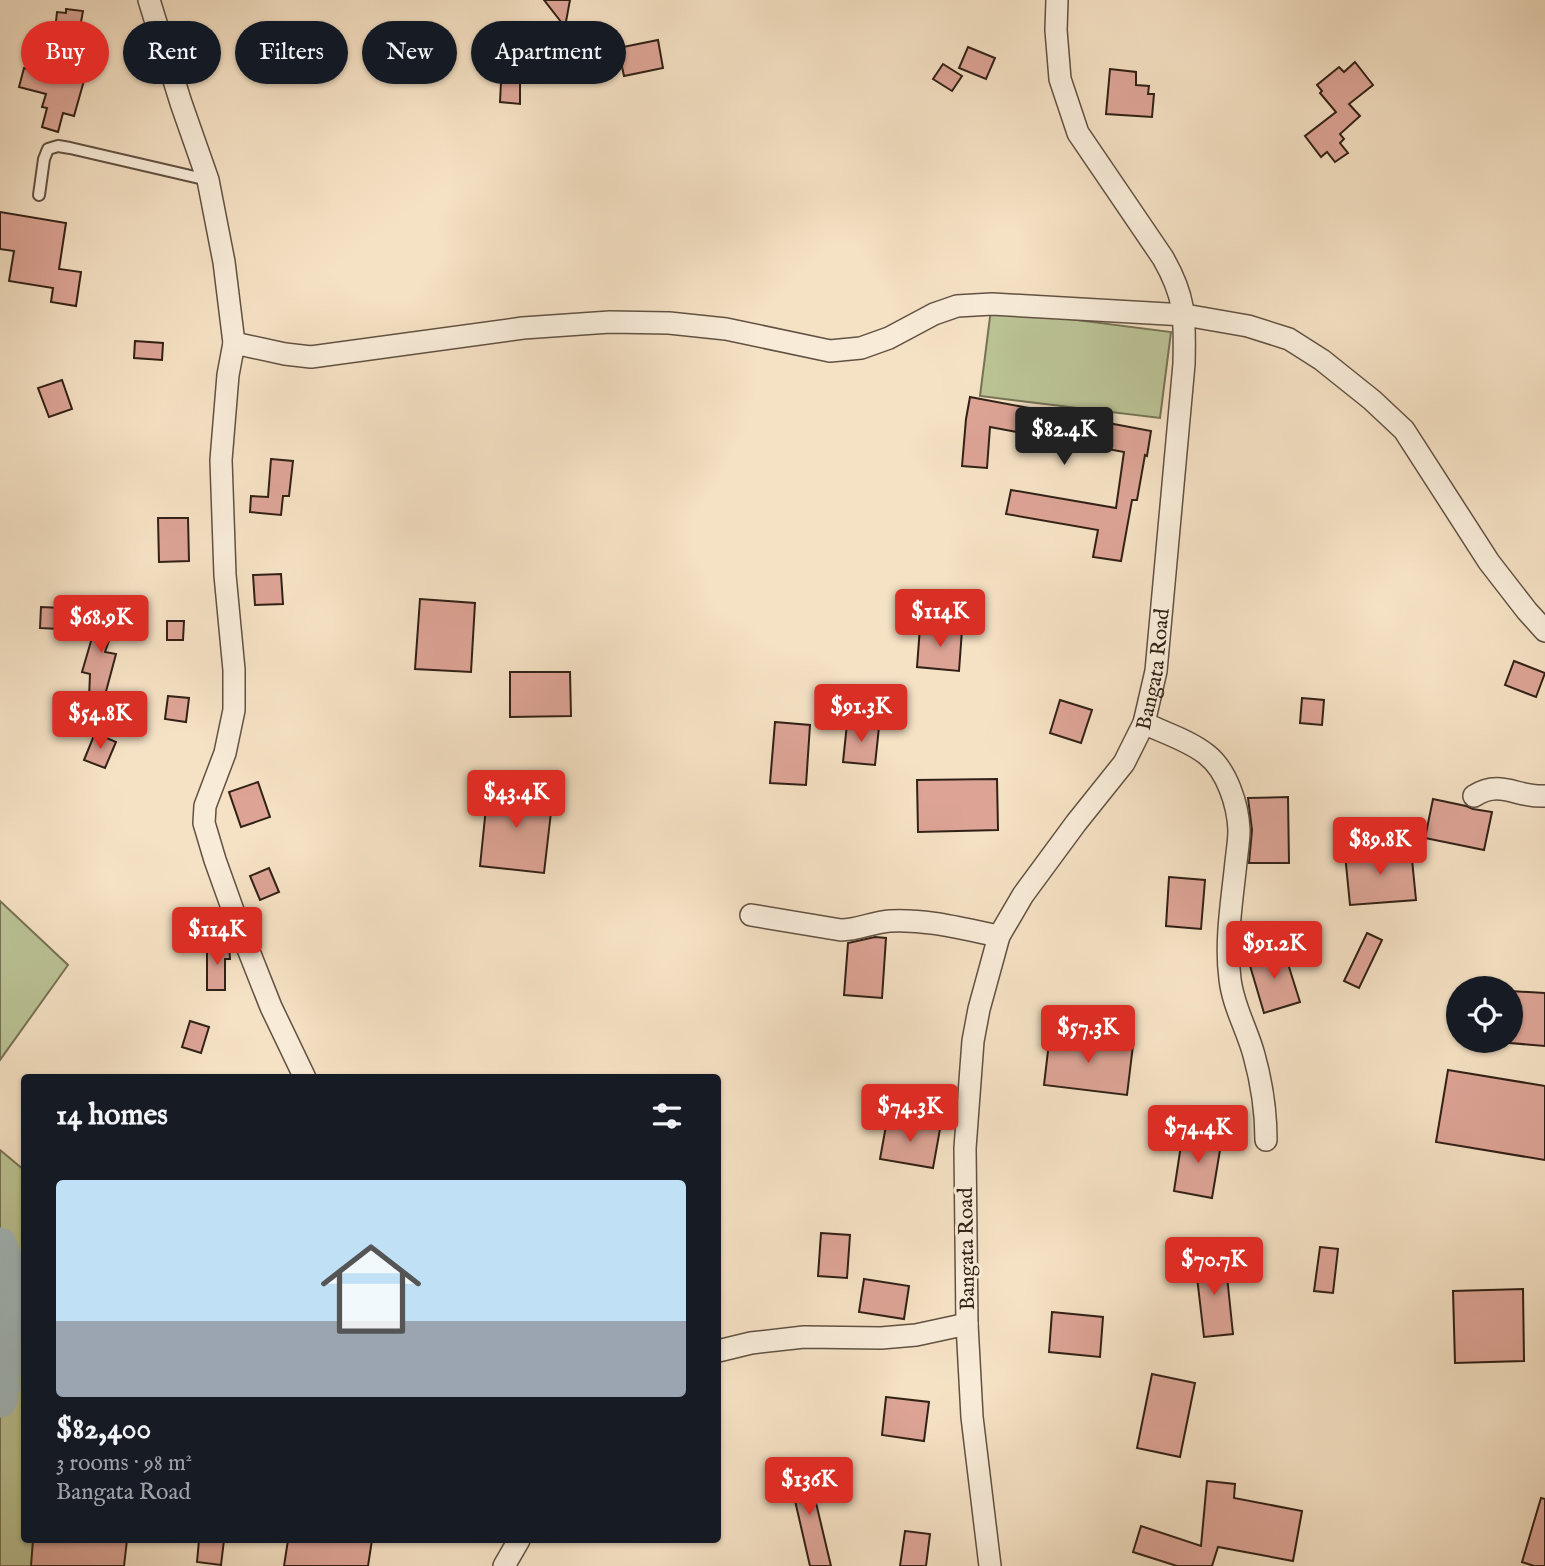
<!DOCTYPE html>
<meta charset="utf-8">
<style>
body{margin:0;font-family:"IM FELL English",serif;background:#242831;color:#f1f3f6;height:100vh;display:flex;flex-direction:column;font-size:26px;white-space:nowrap}
*{box-sizing:border-box;margin:0}
p{font-size:23px;color:#9ea1a6}
.icon{flex:none;width:38px;height:38px;fill:none;stroke:currentColor;stroke-width:2;stroke-linecap:round;stroke-linejoin:round}
.map{position:relative;flex:1;overflow:hidden}
.drawer{position:absolute;left:21px;top:1074px;width:700px;height:469px;display:flex;flex-direction:column;background:#171b24;border-radius:7px;box-shadow:0 2px 5px #0004}
.drawer>*{flex:none}
.banner{position:absolute;left:21px;top:21px;width:700px;height:63px;display:flex;gap:14px}
.tools{position:absolute;left:1446px;top:976px;display:grid;gap:14px}
.tools a{display:grid;place-items:center;width:77px;height:77px;border-radius:50%;background:#171b24;box-shadow:0 2px 5px #0004;font-size:35px}
.price{position:absolute;translate:-50% -60px;padding:0 16px;border-radius:7px;background:#d93025;color:#fff;font-size:23px;line-height:46px;filter:drop-shadow(0 2px 4px #0008)}
.price::after{content:'';position:absolute;left:50%;top:42px;width:21px;height:16px;margin-left:-10px;background:inherit;clip-path:polygon(0 0,100% 0,50% 100%)}
.price.current{background:#222;color:#fff}
ul{padding:0;list-style:none}
li{display:grid;align-content:center;gap:14px;height:371px;padding:0 35px}
li span{display:grid;place-items:center;height:217px;border-radius:7px;color:#555}
li>.icon{margin-inline-start:auto}
span .icon{width:126px;height:126px;fill:#fffc;stroke-width:1}
li b{font-size:30px}
h2{display:flex;justify-content:space-between;align-items:center;height:84px;padding:0 35px;font-size:30px}
.chip{padding:0 24px;border-radius:32px;background:#171b24;box-shadow:0 2px 5px #0004;font-size:24px;line-height:63px}
.chip.current{background:#d93025;color:#fff}
.map>svg:first-child{display:block}
.green{fill:#bbc395;stroke:#767256;stroke-width:2}
.lines{fill:none;stroke-linecap:round;stroke-linejoin:round}
.river{stroke:#a2bbbf;stroke-width:35}
.building{fill:#dda496;stroke:#312116;stroke-width:2}
.lane-casing{stroke:#625142;stroke-width:14}
.street-casing{stroke:#625142;stroke-width:24}
.lane{stroke:#f8ecd9;stroke-width:10}
.street{stroke:#f8ecd9;stroke-width:21}
.labels{text-anchor:middle;stroke-width:6;stroke-linejoin:round;paint-order:stroke}
.street-label{font-size:21px;fill:#312116;stroke:#f8ecd9}
</style>
<div class="map">
<svg width="1545" height="1566" viewBox="0 0 1545 1566">
<rect width="100%" height="100%" fill="#f5e1c4"/>
<filter id="stains"><feTurbulence type="fractalNoise" baseFrequency=".00286" numOctaves="4"/><feColorMatrix values="0 0 0 0 .2 0 0 0 0 .09 0 0 0 0 .02 0 0 0 .5 -.17"/></filter>
<radialGradient id="worn" r=".72"><stop offset=".6" stop-color="#630" stop-opacity="0"/><stop offset="1" stop-color="#630" stop-opacity=".3"/></radialGradient>
<!-- green -->
<g class="green">
<path d="M991 309 1171 332 1160 418 980 396Z"/>
<path d="M0 901 68 965 0 1060Z"/>
<path d="M0 1150 24 1170V1540H34L33 1566H0Z"/>
</g>
<g class="lines">
<!-- river -->
<path class="river" d="M0 1245 15 1291 0 1400"/>
</g>
<!-- building -->
<g class="building">
<path d="M544 0H570L565 27Z"/>
<path d="M66 9 83 11 73 66 87 70 74 116 63 113 58 132 42 127 47 108 42 107 46 94 19 87 24 68 51 76 64 32 55 31 57 12 66 13Z"/>
<path d="M658 40 663 68 624 76 618 48Z"/>
<path d="M968 47 995 58 986 79 959 68Z"/>
<path d="M1355 62 1373 85 1349 104 1360 116 1340 134 1344 139 1340 143 1348 153 1335 162 1327 152 1321 157 1305 136 1336 112 1320 93 1322 91 1317 85 1339 67 1344 72Z"/>
<path d="M943 64 962 76 952 91 933 79Z"/>
<path d="M1110 69 1136 72V85L1149 86 1148 94H1154L1152 117 1106 114Z"/>
<path d="M501 82 520 83V104L500 102Z"/>
<path d="M0 212 66 223 59 269 81 272 76 306 51 302 53 288 9 281 14 251 0 249Z"/>
<path d="M135 341 163 343 162 360 134 358Z"/>
<path d="M62 380 72 409 49 417 38 388Z"/>
<path d="M970 397 1151 431 1147 456 1145 455 1137 500H1132L1121 561 1093 557 1098 530 1006 514 1011 490 1116 508 1124 452 990 427 987 468 962 466 966 419Z"/>
<path d="M271 459 293 461 289 496H283L281 515 250 512 251 496 268 497Z"/>
<path d="M158 518H188L189 561 159 562Z"/>
<path d="M281 574 283 604 255 605 253 575Z"/>
<path d="M420 599 475 603 471 672 415 669Z"/>
<path d="M41 607 61 608 60 629 40 628Z"/>
<path d="M101 607 119 613 105 652 116 654 104 699 89 698 90 674 82 672Z"/>
<path d="M167 621H184L183 640H167Z"/>
<path d="M920 627 962 630 959 671 917 667Z"/>
<path d="M1514 661 1545 673 1536 697 1505 685Z"/>
<path d="M510 672H570L571 716 510 717Z"/>
<path d="M168 696 189 698 186 722 165 719Z"/>
<path d="M1302 698 1324 700 1322 725 1300 723Z"/>
<path d="M1060 700 1092 710 1081 743 1050 733Z"/>
<path d="M775 722 810 725 806 785 770 783Z"/>
<path d="M847 724 879 727 875 765 843 762Z"/>
<path d="M95 733 116 742 105 768 84 760Z"/>
<path d="M997 779 998 830 918 832 917 780Z"/>
<path d="M258 782 270 817 241 827 229 792Z"/>
<path d="M488 788 553 795 544 873 480 866Z"/>
<path d="M1288 797 1289 863H1249L1252 830 1248 798Z"/>
<path d="M1433 799 1466 806 1473 809 1492 812 1484 850 1425 838Z"/>
<path d="M1411 849 1416 900 1350 905 1345 854Z"/>
<path d="M269 868 279 892 260 900 250 876Z"/>
<path d="M1169 877 1205 880 1201 929 1166 926Z"/>
<rect x="184" y="916" width="19" height="23"/>
<path d="M1367 933 1382 940 1359 988 1344 981Z"/>
<path d="M875 937 886 938 882 998 844 995 848 943Z"/>
<path d="M229 945 230 959H225V990H207V946Z"/>
<path d="M1283 948 1300 1002 1264 1013 1248 959Z"/>
<path d="M1510 991 1545 993V1046L1510 1043Z"/>
<path d="M190 1021 209 1027 201 1053 182 1047Z"/>
<path d="M1050 1034 1133 1045 1127 1095 1044 1085Z"/>
<path d="M1448 1070 1545 1086V1160L1436 1142Z"/>
<path d="M887 1120 940 1129 933 1168 880 1159Z"/>
<path d="M1183 1132 1222 1138 1212 1198 1174 1191Z"/>
<path d="M821 1233 850 1235 847 1278 818 1276Z"/>
<path d="M1320 1247 1338 1249 1333 1293 1314 1291Z"/>
<path d="M1225 1257 1233 1334 1204 1337 1195 1260Z"/>
<path d="M864 1279 909 1286 904 1319 859 1312Z"/>
<path d="M1523 1289 1524 1361 1455 1363 1453 1291Z"/>
<path d="M1052 1312 1103 1317 1100 1357 1049 1352Z"/>
<path d="M1152 1374 1195 1383 1180 1457 1137 1448Z"/>
<path d="M886 1397 929 1402 924 1441 882 1435Z"/>
<path d="M807 1465 831 1566H810L788 1470Z"/>
<path d="M1207 1481 1235 1484 1234 1498 1302 1511 1293 1561 1218 1547 1212 1566H1177L1133 1552 1141 1526 1201 1546Z"/>
<path d="M1541 1498 1545 1499V1566H1534L1522 1562Z"/>
<path d="M905 1531 930 1534 926 1566H900Z"/>
<path d="M33 1540H127L124 1566H31Z"/>
<path d="M199 1540H224L221 1565 197 1562Z"/>
<path d="M288 1540H372L368 1566H284Z"/>
</g>
<g class="lines">
<defs>
<path id="lane" d="M39 195 44 159 48 149 58 146 70 148 208 180"/>
<g id="street">
<path d="M149 0 181 103 208 180 224 262 234 343 228 375 221 460 225 575 234 670V710L225 753 205 806 204 823 215 860 235 916 271 1007 305 1078"/>
<path d="M234 343 285 354 311 357 523 328 610 322 669 323 726 329 830 351 861 348 889 338 934 314 957 306 992 304 1185 315 1248 326 1289 339 1322 360 1372 400 1404 430 1489 562 1527 611 1545 631"/>
<path d="M1144 723C1164 733 1188 740 1206 754 1227 770 1238 805 1239 830 1239 841 1237 852 1236 862 1232 901 1225 941 1230 979 1233 1006 1247 1029 1254 1055 1262 1084 1266 1110 1266 1140"/>
<path d="M1474 796C1501 779 1517 798 1545 796"/>
<path d="M751 915 841 930C858 930 873 922 890 921 928 919 963 929 999 936"/>
<path d="M718 1351 751 1343 804 1337 881 1338 916 1335 967 1324"/>
<path d="M504 1566 519 1540"/>
<path id="s1" d="M990 1566 972 1417 967 1324 965 1148 973 1041 979 1009 999 936 1023 895 1076 823 1124 763 1144 723 1156 671 1184 364C1185 318 1186 298 1163 258L1078 133 1060 79 1056 30 1057 0"/>
</g>
</defs>
<!-- lane casing -->
<use href="#lane" class="lane-casing"/>
<!-- street casing -->
<use href="#street" class="street-casing"/>
<!-- lane -->
<use href="#lane" class="lane"/>
<!-- street -->
<use href="#street" class="street"/>
</g>
<g class="labels">
<!-- street labels -->
<g class="street-label">
<text dy="7" stroke="none"><textPath href="#s1" startOffset="948">Bangata Road</textPath></text>
<text transform="translate(966 1249) rotate(-91)" y="7">Bangata Road</text>
</g>
</g>
<rect width="100%" height="100%" filter="url(#stains)"/>
<rect width="100%" height="100%" fill="url(#worn)"/>
</svg>
<div class="tools">
<a><svg class="icon" aria-label="locate" viewBox="0 0 24 24"><circle cx="12" cy="12" r="6"/><path d="M12 2v4M12 18v4M2 12h4M18 12h4"/></svg></a>
</div>
<b class="price current" style="left:1064px;top:467px">$82.4K</b>
<b class="price" style="left:940px;top:649px">$114K</b>
<b class="price" style="left:101px;top:655px">$68.9K</b>
<b class="price" style="left:861px;top:744px">$91.3K</b>
<b class="price" style="left:100px;top:751px">$54.8K</b>
<b class="price" style="left:516px;top:830px">$43.4K</b>
<b class="price" style="left:1380px;top:877px">$89.8K</b>
<b class="price" style="left:217px;top:967px">$114K</b>
<b class="price" style="left:1274px;top:981px">$91.2K</b>
<b class="price" style="left:1088px;top:1065px">$57.3K</b>
<b class="price" style="left:910px;top:1144px">$74.3K</b>
<b class="price" style="left:1198px;top:1165px">$74.4K</b>
<b class="price" style="left:1214px;top:1297px">$70.7K</b>
<b class="price" style="left:809px;top:1517px">$136K</b>
<div class="banner">
<a class="chip current">Buy</a>
<a class="chip">Rent</a>
<a class="chip">Filters</a>
<a class="chip">New</a>
<a class="chip">Apartment</a>
</div>
<section class="drawer">
<h2>14 homes<svg class="icon" aria-label="filters" viewBox="0 0 24 24"><path d="M4 7h16M4 17h16"/><circle cx="9" cy="7" r="2"/><circle cx="15" cy="17" r="2"/></svg></h2>
<ul>
<li><span style="background:linear-gradient(#bfe0f5 65%,#9aa5b1 0)"><svg class="icon" aria-label="home" viewBox="0 0 24 24"><path d="M3 11l9-7 9 7M6 9v11h12V9"/></svg></span><div><b>$82,400</b><p>3 rooms · 98 m²</p><p>Bangata Road</p></div></li>
</ul>
</section>
</div>
